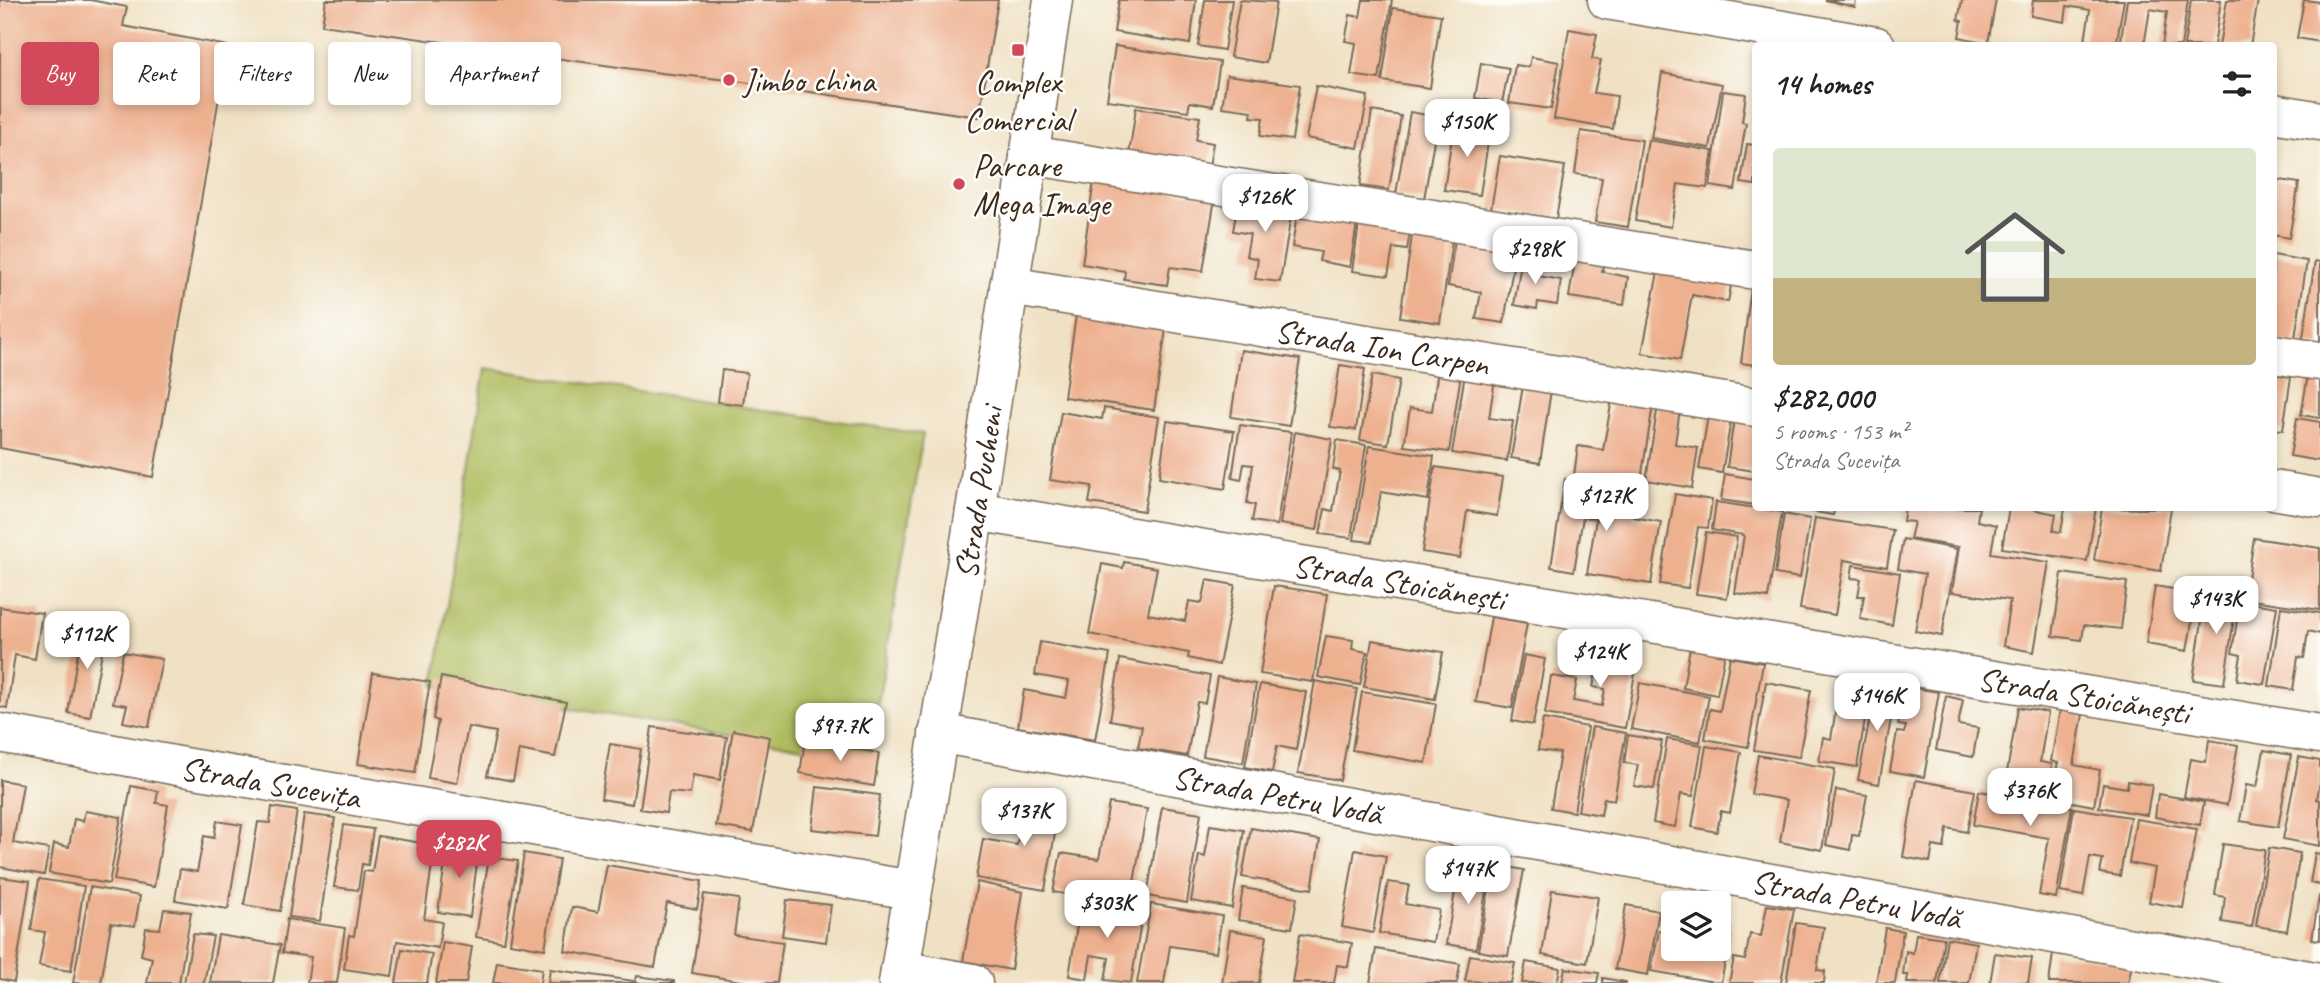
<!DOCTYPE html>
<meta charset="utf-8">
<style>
body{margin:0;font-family:Caveat,sans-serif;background:#f2f2f2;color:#222;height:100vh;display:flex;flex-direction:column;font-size:26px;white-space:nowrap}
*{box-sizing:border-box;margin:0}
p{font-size:23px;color:#767676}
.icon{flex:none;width:38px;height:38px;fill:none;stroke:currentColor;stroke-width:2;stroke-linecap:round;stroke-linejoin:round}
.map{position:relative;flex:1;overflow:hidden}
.details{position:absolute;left:1752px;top:42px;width:525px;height:469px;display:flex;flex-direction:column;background:#fff;border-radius:7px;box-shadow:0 4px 10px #0003}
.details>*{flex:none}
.guide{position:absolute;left:21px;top:42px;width:665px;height:63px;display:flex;gap:14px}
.tools{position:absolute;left:1661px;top:891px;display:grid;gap:14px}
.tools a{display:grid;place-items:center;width:70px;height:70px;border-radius:7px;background:#fff;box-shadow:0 4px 10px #0003;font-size:35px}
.price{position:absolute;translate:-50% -60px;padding:0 16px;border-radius:14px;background:#fff;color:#222;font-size:23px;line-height:46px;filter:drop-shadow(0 2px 4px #0008)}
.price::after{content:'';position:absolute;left:50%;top:42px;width:21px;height:16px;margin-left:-10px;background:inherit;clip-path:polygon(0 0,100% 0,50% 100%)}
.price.active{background:#d1495b;color:#fff}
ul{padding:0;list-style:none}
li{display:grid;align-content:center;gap:14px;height:371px;padding:0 21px}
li+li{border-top:2px solid #e0e0e0}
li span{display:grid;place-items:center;height:217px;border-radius:7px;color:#555}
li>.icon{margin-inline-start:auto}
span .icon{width:126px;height:126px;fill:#fffc;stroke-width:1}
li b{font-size:30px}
h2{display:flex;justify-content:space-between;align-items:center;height:84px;padding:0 21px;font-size:30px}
.tag{padding:0 24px;border-radius:7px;background:#fff;box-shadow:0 4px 10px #0003;font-size:24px;line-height:63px}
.tag.active{background:#d1495b;color:#fff}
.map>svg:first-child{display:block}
.green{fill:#afbc5e;stroke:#75733e;stroke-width:2}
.building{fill:#eeb190}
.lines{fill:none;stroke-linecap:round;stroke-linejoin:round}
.minor-casing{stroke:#7a6a58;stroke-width:41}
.minor{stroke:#fff;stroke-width:38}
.poi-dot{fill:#d1495b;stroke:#fdfcf7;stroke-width:2.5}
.labels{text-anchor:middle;stroke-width:5;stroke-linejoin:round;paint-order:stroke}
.poi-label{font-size:33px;fill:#3b2a1e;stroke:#fdfcf7;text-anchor:start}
.street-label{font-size:33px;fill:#3b2a1e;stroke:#fdfcf7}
</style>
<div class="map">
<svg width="2320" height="983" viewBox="0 0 2320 983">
<rect width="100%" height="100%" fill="#fdfcf7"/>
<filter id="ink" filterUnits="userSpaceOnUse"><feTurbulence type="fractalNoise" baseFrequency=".0143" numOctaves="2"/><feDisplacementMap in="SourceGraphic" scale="14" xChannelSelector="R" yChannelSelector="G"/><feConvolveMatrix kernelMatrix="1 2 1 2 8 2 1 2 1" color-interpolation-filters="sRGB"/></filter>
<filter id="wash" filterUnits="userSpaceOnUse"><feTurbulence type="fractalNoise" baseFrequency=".00686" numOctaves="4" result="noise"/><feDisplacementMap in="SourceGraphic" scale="28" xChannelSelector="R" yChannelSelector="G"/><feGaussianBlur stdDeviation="1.57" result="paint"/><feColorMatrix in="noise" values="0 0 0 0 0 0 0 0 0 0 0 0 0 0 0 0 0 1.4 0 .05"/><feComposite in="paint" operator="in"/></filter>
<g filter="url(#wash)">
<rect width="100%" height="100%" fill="#f0e1c4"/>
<!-- green -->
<path class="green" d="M485 368 923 434 869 758 434 686Z"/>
<g id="blocks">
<!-- building -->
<g class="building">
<path d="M0 0H90L127 7 123 26 228 46 153 477 0 448Z"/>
<path d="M326 0H998L979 117 729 80 661 73 322 25Z"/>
<path d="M1119 0H1196L1190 44 1114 32Z"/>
<path d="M1205 0H1232L1224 50 1198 46Z"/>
<path d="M1240 0 1276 2 1266 63 1230 57Z"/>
<path d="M1363 0H1392L1379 79 1351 75 1356 43 1345 41 1350 15 1360 17Z"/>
<path d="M1825 0H1856L1855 7Z"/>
<path d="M1962 0H1996L1988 43 1959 37 1962 21 1958 20Z"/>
<path d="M2033 0H2124L2116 46H2084L2090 10 2067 6 2065 22 2031 16Z"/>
<path d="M2127 0H2188L2181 46H2162L2167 12 2150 9 2144 46H2120Z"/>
<path d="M2191 0H2221L2214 46H2184Z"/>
<path d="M2227 0H2258L2250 46H2219Z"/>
<path d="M2304 0 2320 2V42L2297 38Z"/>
<path d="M1393 8 1441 15 1430 88 1382 81Z"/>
<path d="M1569 29 1597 34 1592 59 1601 60 1594 93 1617 96 1613 129 1554 119Z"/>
<path d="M1115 46 1220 62 1213 106 1190 102 1188 111 1107 100Z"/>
<path d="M1531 57 1559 62 1551 109 1509 103 1515 65 1529 67Z"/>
<path d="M1481 63 1509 68 1502 103 1475 98Z"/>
<path d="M1662 73 1722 84 1710 148 1651 138Z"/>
<path d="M1227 75 1300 85 1292 140 1260 136 1263 118 1251 117 1252 111 1222 107Z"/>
<path d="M1316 86 1368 96 1358 148 1306 138Z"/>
<path d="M1723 91 1746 94 1742 122 1746 123 1735 190 1710 186Z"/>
<path d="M1136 108 1200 117 1196 140 1213 143 1209 167 1129 155Z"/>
<path d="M1372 111 1401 116 1389 190 1360 186Z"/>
<path d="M1410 112 1438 117 1424 199 1396 194Z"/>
<path d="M1454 123 1490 129 1480 195 1444 190Z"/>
<path d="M1581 131 1642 140 1628 227 1595 222 1602 178 1575 174Z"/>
<path d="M1648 140 1713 151 1707 188 1678 184 1671 227 1635 221Z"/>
<path d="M1747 144 1755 145V185L1741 183Z"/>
<path d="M1500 156 1565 166 1556 219 1491 209Z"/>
<path d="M2273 179 2299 183 2289 238 2273 235Z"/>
<path d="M1094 180 1215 198 1203 271 1170 267 1167 285 1124 279 1125 271 1082 264Z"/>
<path d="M1239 196 1293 204 1280 282 1255 279 1258 259 1246 256 1250 234 1233 231Z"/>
<path d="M1298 208 1358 217 1350 267 1319 261 1321 252 1292 247Z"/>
<path d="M1360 217 1411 225 1407 250 1393 248 1388 276 1352 271Z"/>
<path d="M1413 229 1453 234 1440 323 1400 317Z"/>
<path d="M1455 239 1516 248 1504 323 1476 319 1481 292 1448 286Z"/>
<path d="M1576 255 1604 260 1602 272 1628 277 1624 305 1569 297Z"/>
<path d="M2273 255 2307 261 2294 344 2273 341Z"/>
<path d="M1522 257 1541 261 1538 276 1561 280 1557 305 1538 302 1537 309 1514 305Z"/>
<path d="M2315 261 2320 262V346L2302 344Z"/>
<path d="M1659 267 1732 280 1728 302 1692 295 1680 360 1642 353Z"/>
<path d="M1751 288H1755V365L1741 363Z"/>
<path d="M1076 315 1166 329 1154 410 1064 397Z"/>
<path d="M1241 350 1300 359 1289 426 1231 417Z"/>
<path d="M1340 365 1365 369 1356 430 1330 427Z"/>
<path d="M722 370 747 373 743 405 718 402Z"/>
<path d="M1438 370 1461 374 1449 452 1404 446 1410 408 1432 411Z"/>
<path d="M1465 374 1495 379 1489 418 1513 421 1507 461 1452 453Z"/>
<path d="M2273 374 2291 377 2283 430 2273 429Z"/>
<path d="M1372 375 1399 380 1388 444 1360 440Z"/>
<path d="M2308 375 2320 377V418L2301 415Z"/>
<path d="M1523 386 1551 390 1540 463 1511 458Z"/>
<path d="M1612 399 1653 405 1640 486 1574 475 1578 446 1603 450Z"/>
<path d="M1658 405 1680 409 1675 444 1698 448 1692 488 1646 480Z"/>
<path d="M1104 408 1159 417 1144 511 1089 503 1092 486 1050 480 1061 412 1102 419Z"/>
<path d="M1708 416 1731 420 1722 473 1699 469Z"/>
<path d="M2297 418 2320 422V461L2290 456Z"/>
<path d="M1734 419 1755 422V471L1727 467Z"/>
<path d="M1167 421 1234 431 1225 489 1159 478Z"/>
<path d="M1240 425 1291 432 1277 525 1252 521 1255 505 1247 503 1253 465 1244 464 1241 480 1232 478Z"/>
<path d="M1295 432 1332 439 1317 530 1280 524Z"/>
<path d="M1337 440 1366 445 1351 538 1320 534 1325 509 1333 511 1340 471 1333 469Z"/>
<path d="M1369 446 1434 456 1428 500 1381 492 1372 542 1354 540Z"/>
<path d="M1435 467 1503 477 1497 516 1467 511 1460 558 1422 552Z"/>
<path d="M1725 474 1755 479V505L1721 500Z"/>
<path d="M1565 479 1637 490 1633 517 1661 522 1651 584 1587 574 1596 519 1583 517 1574 571 1551 567Z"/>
<path d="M1675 494 1712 500 1708 528 1698 527 1688 588 1660 584Z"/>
<path d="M1716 502 1782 512 1768 598 1735 593 1744 535 1712 530Z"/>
<path d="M1804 508H1835L1833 515 1803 510Z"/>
<path d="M1905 508H1979L1977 521 1996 525 1991 553 2049 562 2034 652 2003 646 2010 600 1952 592 1959 547 1910 539 1914 522 1903 521Z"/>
<path d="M2009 508H2032V509L2056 514 2053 531 2061 532 2065 508H2096L2087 561 2002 548Z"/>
<path d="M2102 508 2145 509V508H2171L2161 571 2094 560Z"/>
<path d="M1784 514 1810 519 1800 578 1775 574Z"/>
<path d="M1815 518 1893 530 1887 567 1844 560 1835 615 1800 609Z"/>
<path d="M1706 532 1737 537 1727 598 1696 594Z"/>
<path d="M2254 538 2320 548V610L2245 599Z"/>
<path d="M1903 539 1957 549 1942 636 1915 631 1925 574 1898 569Z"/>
<path d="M1124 562 1157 568 1148 614 1185 621 1189 601 1202 603 1207 580 1235 585 1219 665 1188 658 1189 653 1089 634 1102 564 1123 568Z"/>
<path d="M1853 565 1900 573 1892 625 1860 619 1864 596H1858L1861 579 1851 578Z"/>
<path d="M2062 573 2127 582 2121 629 2084 625 2082 640 2053 636Z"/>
<path d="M1274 586 1327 594 1313 682 1260 674Z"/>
<path d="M2155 586 2197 593 2187 651 2146 644Z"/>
<path d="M2207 588 2238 592 2224 684 2193 680Z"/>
<path d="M2240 601 2277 607 2264 684 2237 680 2241 655 2232 653Z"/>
<path d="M0 607 42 613 35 659 15 655 7 708 0 707Z"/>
<path d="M2281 607 2320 613V634L2308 631 2304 658 2298 657 2293 690 2269 686Z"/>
<path d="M1491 617 1527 623 1512 708 1476 702Z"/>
<path d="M82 627 106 630 90 717 68 713Z"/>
<path d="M1326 636 1353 640 1352 649 1367 652 1360 685 1318 677Z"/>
<path d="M1613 636 1641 641 1625 728 1545 714 1551 676 1577 680 1573 701 1602 706 1605 689 1593 687 1598 663 1608 665Z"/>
<path d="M1372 640 1443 652 1435 699 1364 687Z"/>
<path d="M1040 642 1110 654 1095 740 1018 727 1024 690 1066 698 1069 681 1035 675Z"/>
<path d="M1690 647 1725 653 1717 695 1683 688Z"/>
<path d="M123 652 162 659 149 727 123 722 127 705 113 703Z"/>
<path d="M1524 655 1545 659 1533 725 1512 721Z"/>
<path d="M1730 657 1763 663 1748 747 1705 739 1710 709 1720 711Z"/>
<path d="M1120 659 1210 676 1205 703 1197 702 1187 756 1138 748 1142 726 1110 720Z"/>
<path d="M373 673 430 682 415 773 358 764Z"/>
<path d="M1842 673 1872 678 1857 767 1819 761 1823 737 1831 739Z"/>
<path d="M441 677 566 702 555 757 519 750 513 781 487 776 496 732 468 727 457 783 428 778 438 721 433 719Z"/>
<path d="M1217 677 1256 684 1243 763 1203 756Z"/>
<path d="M1877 680 1895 683 1891 703H1894L1879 784 1858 780Z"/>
<path d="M1315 681 1357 689 1340 780 1298 773Z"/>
<path d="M1766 682 1811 690 1799 757 1754 750Z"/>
<path d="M1640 683 1709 696 1700 742 1631 729Z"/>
<path d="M1260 684 1306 692 1296 750 1277 746 1272 772 1245 767Z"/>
<path d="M1913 688 1939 692 1924 777 1890 771 1897 732 1904 733 1906 726 1898 725 1902 705 1909 706Z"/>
<path d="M1362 692 1436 704 1426 763 1352 750Z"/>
<path d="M1946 696 1963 700 1958 725 1978 728 1973 757 1936 750Z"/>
<path d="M2018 707 2048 712 2040 762 2052 764 2046 797 2004 790Z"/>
<path d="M2060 710 2083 714 2074 765 2100 770 2094 806 2051 798 2058 763 2051 761Z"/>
<path d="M1543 719 1588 727 1574 812 1551 808 1560 753 1538 750Z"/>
<path d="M652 727 727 737 720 780 693 775 690 794 669 792 666 813 640 809Z"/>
<path d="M1592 727 1626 733 1614 800 1604 798 1601 815 1578 811Z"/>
<path d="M733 730 770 737 753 832 716 826Z"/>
<path d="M1628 735 1662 741 1654 789 1634 786 1638 765 1624 763Z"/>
<path d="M1667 739 1702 745 1693 796 1681 794 1675 827 1653 823Z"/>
<path d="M2209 740 2238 745 2227 805 2184 797 2191 759 2206 762Z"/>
<path d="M805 741 879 753 874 786 800 773Z"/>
<path d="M610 744 641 749 632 804 601 799Z"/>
<path d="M1706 746 1741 752 1730 813 1721 811 1717 832 1692 827Z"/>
<path d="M2264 750 2291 755 2278 827 2240 821 2246 785 2257 787Z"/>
<path d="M1758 755 1835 769 1822 850 1780 842 1787 800 1751 794Z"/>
<path d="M2299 757 2320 761V782L2317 799 2320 800V846L2283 839Z"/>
<path d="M0 780 23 784 13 843 49 849 44 875 0 867Z"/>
<path d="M1916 780 1975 791 1967 832 1947 828 1944 848 1933 846 1930 862 1903 857Z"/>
<path d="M2128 781 2152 785 2147 815 2099 807 2103 784 2127 788Z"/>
<path d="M131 786 158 791 156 803 168 805 154 887 114 880Z"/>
<path d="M817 787 880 795 875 836 812 829Z"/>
<path d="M1836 790 1867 795 1859 836 1852 835 1850 850 1826 845Z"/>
<path d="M1979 791 2072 807 2056 898 2039 895 2049 838 1973 825Z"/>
<path d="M1026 793 1061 800 1045 890 976 878 983 839 1017 845Z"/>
<path d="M2158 794 2204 802 2200 825 2155 817Z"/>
<path d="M1109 803 1147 809 1130 905 1053 892 1061 853 1099 859Z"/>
<path d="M272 807 297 811 280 911 244 905 258 822 270 823Z"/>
<path d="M1162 807 1201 813 1187 903 1147 896Z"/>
<path d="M2074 808 2130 817 2120 876 2100 873 2103 859 2090 857 2083 896 2060 892Z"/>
<path d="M85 811 121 817 109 884 49 873 54 844 69 847 74 819 83 821Z"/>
<path d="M304 814 335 818 320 921 289 917Z"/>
<path d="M2136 819 2197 829 2183 908 2149 902 2155 868 2129 863Z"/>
<path d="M217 821 242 825 228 909 175 900 180 869 197 872 204 836 214 838Z"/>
<path d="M344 825 373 829 368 865 362 864 358 890 334 887Z"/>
<path d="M1210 825 1244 830 1232 908 1191 901 1199 855 1205 857Z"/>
<path d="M1251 828 1320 840 1312 889 1242 877Z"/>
<path d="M378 836 435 845 424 919 442 922 438 948 397 941 392 976 344 969 349 935 354 936 364 871 372 872Z"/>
<path d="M448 842 479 847 470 917 438 912Z"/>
<path d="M2223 844 2265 850 2252 927 2222 922 2225 897 2215 895Z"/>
<path d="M2269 848 2300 853 2287 931 2256 926Z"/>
<path d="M1355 850 1386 856 1373 933 1342 927Z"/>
<path d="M524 853 559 859 545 949 510 943Z"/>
<path d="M2315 853 2320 854V885L2310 883Z"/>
<path d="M489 857 518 861 504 942 476 937Z"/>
<path d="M1460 863 1490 868 1476 949 1446 944Z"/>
<path d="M1493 864 1524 870 1508 956 1478 951Z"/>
<path d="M607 865 702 881 697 909 667 903 655 967 565 951 572 907 598 912Z"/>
<path d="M0 877 30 881 14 982 0 979Z"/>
<path d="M39 879 84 886 71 971 39 966 45 932 31 930Z"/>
<path d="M977 882 1023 892 1011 970 963 961Z"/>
<path d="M1388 882 1409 885 1405 904 1439 910 1433 942 1379 933Z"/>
<path d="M90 887 140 896 135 926 111 923 101 983H73Z"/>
<path d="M1243 888 1297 897 1292 928 1238 920Z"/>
<path d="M1552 890 1598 897 1587 963 1542 955Z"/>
<path d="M704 894 739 899 734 935 783 942 777 983H753L692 973Z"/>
<path d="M2319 896H2320V940L2312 939Z"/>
<path d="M787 900 831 905 826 942 782 936Z"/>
<path d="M1081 901 1143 911 1131 983 1105 980 1109 958 1091 955 1087 979 1069 976Z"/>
<path d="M1151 904 1222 916 1216 953 1170 946 1164 983H1137Z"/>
<path d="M1626 905 1659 911 1648 975 1615 969Z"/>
<path d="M1767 905 1794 909 1781 983H1729L1734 958 1745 960 1750 934 1761 936Z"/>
<path d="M164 909 191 912 179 983H147L152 958 141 955 146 928 160 929Z"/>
<path d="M287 919 345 928 337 983H307L311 957 282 953Z"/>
<path d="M1796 923 1824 927 1817 970 1825 971 1824 983H1786Z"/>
<path d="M1718 928 1731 930 1721 983 1651 971 1659 930 1673 932V948L1708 951 1709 948H1718Z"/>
<path d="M1885 928 1903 931 1895 983H1876Z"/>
<path d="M1230 930 1267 936 1259 983H1222Z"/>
<path d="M193 934 213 936 204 983H184Z"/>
<path d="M1300 934 1352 943 1348 967 1337 965 1334 983H1292Z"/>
<path d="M1916 934 1944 938 1937 983H1907L1908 975H1903L1906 951 1913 953Z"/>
<path d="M218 935 280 945 273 983H210Z"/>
<path d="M1947 938 1976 943 1969 983H1940Z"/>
<path d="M443 942 472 947 466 983H436Z"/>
<path d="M402 949 432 954 427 983H396Z"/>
<path d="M1376 949 1460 964 1457 983H1370Z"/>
<path d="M1995 953 2032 958 2028 983H1990Z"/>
<path d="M2053 953 2132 964 2128 983H2049Z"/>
<path d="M1470 955 1515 963 1511 983 1465 981Z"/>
<path d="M497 962 542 969 540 983H493Z"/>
<path d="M1526 962 1560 968 1557 983H1522Z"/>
<path d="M1565 968 1599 973 1597 983H1562Z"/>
<path d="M550 969 634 981 633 983H548Z"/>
<path d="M637 976 674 981V983H635Z"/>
<path d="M1603 978 1626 982V983H1603Z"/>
</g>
</g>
</g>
<g filter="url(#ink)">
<use href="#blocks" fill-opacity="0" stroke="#7a6a58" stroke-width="2"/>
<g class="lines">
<defs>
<g id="minor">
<path d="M1607 0 1876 46"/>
<path d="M2273 113 2320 121"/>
<path d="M1029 155 1755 270"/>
<path id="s1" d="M1009 286 1755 407"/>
<path d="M2273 354 2320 361"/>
<path d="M2273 490 2320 498"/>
<path id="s2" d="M975 511 2320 734"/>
<path id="s3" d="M0 733 189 768 912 890"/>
<path id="s4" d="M938 733 2320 982"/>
<path d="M900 970 973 983"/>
<path id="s5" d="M898 983 975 511 1053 0"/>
</g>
</defs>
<!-- minor casing -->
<use href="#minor" class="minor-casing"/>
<!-- minor -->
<use href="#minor" class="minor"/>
</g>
</g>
<!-- markers -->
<g class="poi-dot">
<rect x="1011" y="43" width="14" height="14" rx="3.5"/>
<circle cx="729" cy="80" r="7"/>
<circle cx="959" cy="184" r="7"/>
</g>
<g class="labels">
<!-- poi labels -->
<g class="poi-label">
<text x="743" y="92">Jimbo china</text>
<text x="1018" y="93" text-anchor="middle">Complex<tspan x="1018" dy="38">Comercial</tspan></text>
<text x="973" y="177">Parcare<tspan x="973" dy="38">Mega Image</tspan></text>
</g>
<!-- street labels -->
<g class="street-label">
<text dy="12" stroke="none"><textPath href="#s1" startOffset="378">Strada Ion Carpen</textPath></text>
<text dy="12" stroke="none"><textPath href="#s5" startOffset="497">Strada Pucheni</textPath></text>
<text dy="12" stroke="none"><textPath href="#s2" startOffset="430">Strada Stoicănești</textPath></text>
<text dy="12" stroke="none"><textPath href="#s2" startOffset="1124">Strada Stoicănești</textPath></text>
<text dy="12" stroke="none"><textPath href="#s3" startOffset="275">Strada Sucevița</textPath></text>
<text dy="12" stroke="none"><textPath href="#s4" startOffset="345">Strada Petru Vodă</textPath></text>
<text dy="12" stroke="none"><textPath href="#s4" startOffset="933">Strada Petru Vodă</textPath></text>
</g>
</g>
</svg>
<div class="tools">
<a><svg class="icon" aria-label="layers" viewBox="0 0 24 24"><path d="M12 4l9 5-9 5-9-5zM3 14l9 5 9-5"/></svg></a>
</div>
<b class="price" style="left:1467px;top:159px">$150K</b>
<b class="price" style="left:1265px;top:234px">$126K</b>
<b class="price" style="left:1535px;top:286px">$298K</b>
<b class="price" style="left:1606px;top:533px">$127K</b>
<b class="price" style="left:2216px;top:636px">$143K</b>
<b class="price" style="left:87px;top:671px">$112K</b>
<b class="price" style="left:1600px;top:689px">$124K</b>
<b class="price" style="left:1877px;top:733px">$146K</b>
<b class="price" style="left:840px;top:763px">$97.7K</b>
<b class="price" style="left:2030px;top:828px">$376K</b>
<b class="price" style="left:1024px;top:848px">$137K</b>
<b class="price active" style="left:459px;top:880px">$282K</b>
<b class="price" style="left:1468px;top:906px">$147K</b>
<b class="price" style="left:1107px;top:940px">$303K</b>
<div class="guide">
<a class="tag active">Buy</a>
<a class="tag">Rent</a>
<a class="tag">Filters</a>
<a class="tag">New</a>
<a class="tag">Apartment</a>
</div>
<section class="details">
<h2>14 homes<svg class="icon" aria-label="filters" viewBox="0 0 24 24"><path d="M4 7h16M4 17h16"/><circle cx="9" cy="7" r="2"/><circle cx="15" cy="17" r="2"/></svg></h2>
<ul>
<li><span style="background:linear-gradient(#dfe7d0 60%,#c2b280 0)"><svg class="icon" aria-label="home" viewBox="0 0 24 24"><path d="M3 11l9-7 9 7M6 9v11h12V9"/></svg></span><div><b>$282,000</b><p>5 rooms · 153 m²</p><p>Strada Sucevița</p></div></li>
</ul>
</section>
</div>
